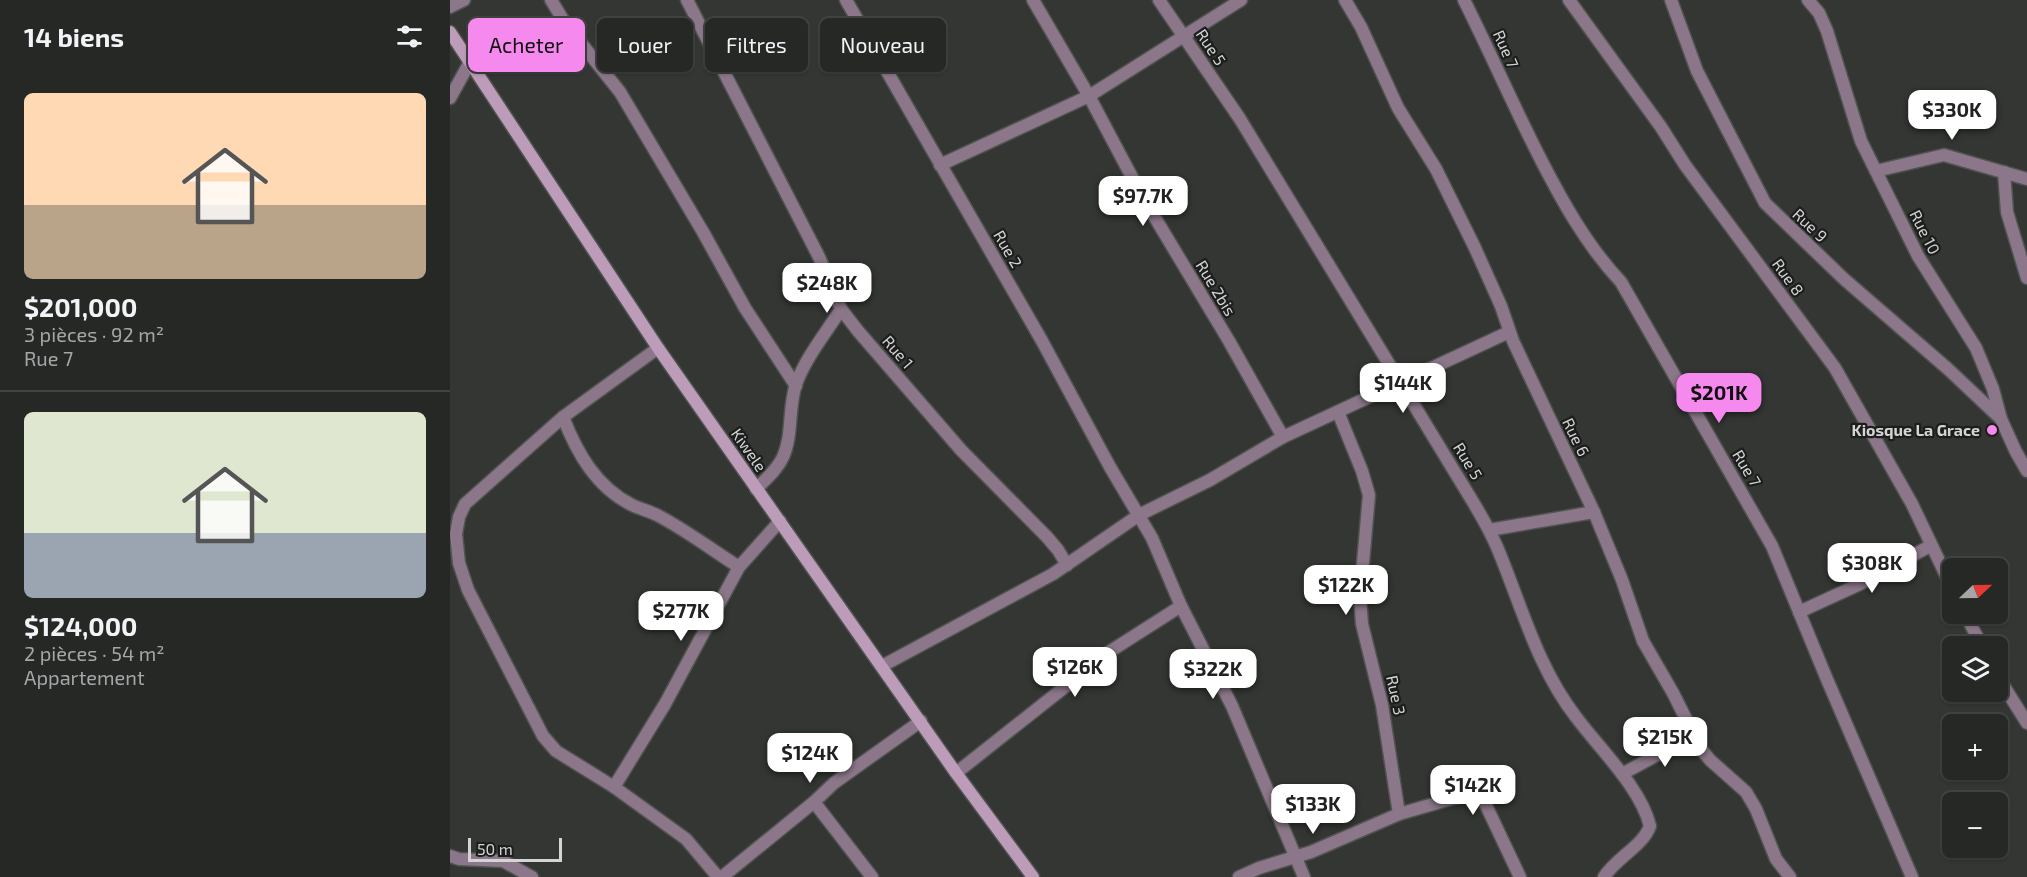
<!DOCTYPE html>
<html lang="fr">
<meta charset="utf-8">
<style>
body{margin:0;font-family:"Exo 2",sans-serif;background:#323432;color:#f1f3f6;height:100vh;display:flex;flex-direction:column;font-size:22px;white-space:nowrap}
*{box-sizing:border-box;margin:0}
p{font-size:20px;color:#a4a6a7}
.icon{flex:none;width:33px;height:33px;fill:none;stroke:currentColor;stroke-width:2;stroke-linecap:round;stroke-linejoin:round}
.map{position:relative;flex:1;overflow:hidden}
.sheet{display:flex;flex-direction:column;background:#262826;width:450px}
.sheet>*{flex:none}
.hud{position:absolute;left:18px;top:18px;width:570px;height:54px;display:flex;gap:12px}
.needle{width:39px;rotate:68deg}
.buttons{position:absolute;left:1492px;top:558px;display:grid;gap:12px}
.buttons a{display:grid;place-items:center;width:66px;height:66px;border-radius:9px;background:#262826;box-shadow:0 2px 4px #0004,0 0 0 2px #424443;font-size:30px}
.scale{position:absolute;left:18px;bottom:15px;width:94px;box-sizing:border-box;padding-left:6px;border:3px solid #d2d5d3;border-top:0;font-size:16px;line-height:21px;white-space:nowrap;color:#d2d5d3;-webkit-text-stroke:4px #1c1d1c;paint-order:stroke}
.price{position:absolute;translate:-50% -51px;padding:0 14px;border-radius:12px;background:#fff;color:#222;font-size:20px;line-height:39px;filter:drop-shadow(0 2px 3px #0008)}
.price::after{content:'';position:absolute;left:50%;top:36px;width:18px;height:14px;margin-left:-9px;background:inherit;clip-path:polygon(0 0,100% 0,50% 100%)}
.price.selected{background:#f689ee;color:#111}
ul{padding:0;list-style:none}
li{display:grid;align-content:center;gap:12px;height:318px;padding:0 24px}
li+li{border-top:2px solid #424443}
li span{display:grid;place-items:center;height:186px;border-radius:9px;color:#555}
li>.icon{margin-inline-start:auto}
span .icon{width:108px;height:108px;fill:#fffc;stroke-width:1}
li b{font-size:26px}
h2{display:flex;justify-content:space-between;align-items:center;height:72px;padding:0 24px;font-size:26px}
.chip{padding:0 21px;border-radius:9px;background:#262826;box-shadow:0 2px 4px #0004,0 0 0 2px #424443;font-size:21px;line-height:54px}
.chip.selected{background:#f689ee;color:#111}
main{display:flex;flex:1;min-height:0}
.map>svg:first-child{display:block}
.lines{fill:none;stroke-linecap:round;stroke-linejoin:round}
.street-casing{stroke:#505350;stroke-width:15}
.secondary-casing{stroke:#505350;stroke-width:15}
.street{stroke:#8b7789;stroke-width:12}
.secondary{stroke:#bc9cb8;stroke-width:12}
.poi-dot{fill:#f689ee;stroke:#1c1d1c;stroke-width:2}
.labels{text-anchor:middle;stroke-width:4.5;stroke-linejoin:round;paint-order:stroke}
.street-label{font-size:16px;fill:#d2d5d3;stroke:#1c1d1c}
.poi-label{font-size:16px;font-weight:bold;fill:#d2d5d3;stroke:#1c1d1c;text-anchor:end}
</style>
<main>
<section class="sheet">
<h2>14 biens<svg class="icon" aria-label="filters" viewBox="0 0 24 24"><path d="M4 7h16M4 17h16"/><circle cx="9" cy="7" r="2"/><circle cx="15" cy="17" r="2"/></svg></h2>
<ul>
<li><span style="background:linear-gradient(#ffd9b3 60%,#b9a48a 0)"><svg class="icon" aria-label="home" viewBox="0 0 24 24"><path d="M3 11l9-7 9 7M6 9v11h12V9"/></svg></span><div><b>$201,000</b><p>3 pièces · 92 m²</p><p>Rue 7</p></div></li>
<li><span style="background:linear-gradient(#dfe7d0 65%,#9aa5b1 0)"><svg class="icon" aria-label="home" viewBox="0 0 24 24"><path d="M3 11l9-7 9 7M6 9v11h12V9"/></svg></span><div><b>$124,000</b><p>2 pièces · 54 m²</p><p>Appartement</p></div></li>
</ul>
</section>
<div class="map">
<svg width="1577" height="877" viewBox="0 0 1577 877">
<rect width="100%" height="100%" fill="#333633"/>
<g class="lines">
<defs>
<g id="street">
<path d="M101 0 115 23 170 92 253 232 295 308 346 386"/>
<path d="M237 0 369 257 391 309 408 331 511 450 597 537 608 550 617 565"/>
<path d="M396 0 592 341 660 467 702 538 731 606 782 706 854 877"/>
<path d="M583 0 639 96 692 196 779 341 833 437"/>
<path d="M709 0 790 119 1023 502C1032 517 1040 531 1047 547 1071 604 1087 667 1126 717 1149 748 1191 788 1200 826 1193 846 1167 857 1154 877"/>
<path d="M895 0 911 27 948 108 986 169 1025 248 1051 306 1063 341 1144 512 1172 580 1193 641 1223 693 1251 749 1260 760 1296 792 1306 809 1326 859 1340 877"/>
<path d="M1014 0C1040 52 1063 105 1089 156 1112 201 1137 246 1171 282L1322 546 1376 677 1462 877"/>
<path d="M1119 0 1211 127 1235 165 1385 368 1462 504 1503 590"/>
<path d="M1221 0 1247 71 1315 203 1394 279 1498 369 1551 419"/>
<path d="M1358 0 1369 13 1377 31 1411 141 1468 256 1526 348 1543 389 1551 419 1566 452 1577 471"/>
<path d="M0 7 14 0"/>
<path d="M0 98 20 62"/>
<path d="M490 165 639 96 791 0"/>
<path d="M1426 171 1494 155 1577 179"/>
<path d="M1554 172 1557 212 1577 278"/>
<path d="M208 348 113 417 15 504 9 517 6 534 9 563 18 590 93 736 106 751 164 787 236 839 268 877"/>
<path d="M888 412 912 471 919 495 910 597 912 624 932 705 949 814"/>
<path d="M113 417C127 453 146 487 182 505 190 509 199 511 207 515 236 530 262 550 289 567"/>
<path d="M306 489C316 479 327 470 333 457 343 435 338 408 346 384 356 357 376 333 391 309"/>
<path d="M1039 530 1144 512"/>
<path d="M1349 612 1410 584 1480 546"/>
<path d="M1515 614 1532 646"/>
<path d="M432 666 603 574 689 515 760 480 833 437 1059 332"/>
<path d="M1548 677 1577 723"/>
<path d="M506 773 659 652 731 606"/>
<path d="M1172 774 1244 735"/>
<path d="M164 787 215 704 289 567 330 521"/>
<path d="M364 802 422 877"/>
<path d="M0 856 9 859 53 861 82 877"/>
<path d="M272 877 364 802 384 783 471 721"/>
<path d="M789 877 809 868 861 852 949 814 1025 792 1033 799 1070 877"/>
</g>
<path id="secondary" d="M0 32 208 348 506 773 583 877"/>
</defs>
<!-- street casing -->
<use href="#street" class="street-casing"/>
<!-- secondary casing -->
<use href="#secondary" class="secondary-casing"/>
<!-- street -->
<use href="#street" class="street"/>
<!-- secondary -->
<use href="#secondary" class="secondary"/>
</g>
<!-- markers -->
<circle class="poi-dot" cx="1542" cy="430" r="6"/>
<g class="labels">
<!-- street labels -->
<g class="street-label">
<text transform="translate(761 47) rotate(56)" y="6">Rue 5</text>
<text transform="translate(1056 49) rotate(66)" y="6">Rue 7</text>
<text transform="translate(1360 225) rotate(43)" y="6">Rue 9</text>
<text transform="translate(1475 232) rotate(63)" y="6">Rue 10</text>
<text transform="translate(558 249) rotate(60)" y="6">Rue 2</text>
<text transform="translate(1338 277) rotate(54)" y="6">Rue 8</text>
<text transform="translate(766 288) rotate(59)" y="6">Rue 2bis</text>
<text transform="translate(448 352) rotate(49)" y="6">Rue 1</text>
<text transform="translate(1126 437) rotate(64)" y="6">Rue 6</text>
<text transform="translate(299 450) rotate(55)" y="6">Kiwele</text>
<text transform="translate(1018 461) rotate(59)" y="6">Rue 5</text>
<text transform="translate(1297 468) rotate(59)" y="6">Rue 7</text>
<text transform="translate(946 695) rotate(78)" y="6">Rue 3</text>
</g>
<!-- poi labels -->
<g class="poi-label">
<text x="1530" y="436">Kiosque La Grace</text>
</g>
</g>
</svg>
<div class="buttons">
<a><svg class="needle" viewBox="-14 -14 28 28"><path d="M0-13l5 13h-10z" fill="#e53935"/><path d="M0 13l5-13h-10z" fill="#a4a6a7"/></svg></a>
<a><svg class="icon" aria-label="layers" viewBox="0 0 24 24"><path d="M12 4l9 5-9 5-9-5zM3 14l9 5 9-5"/></svg></a>
<a>+</a>
<a>−</a>
</div>
<div class="scale">50 m</div>
<b class="price" style="left:1502px;top:141px">$330K</b>
<b class="price" style="left:693px;top:227px">$97.7K</b>
<b class="price" style="left:377px;top:314px">$248K</b>
<b class="price" style="left:953px;top:414px">$144K</b>
<b class="price selected" style="left:1269px;top:424px">$201K</b>
<b class="price" style="left:1422px;top:594px">$308K</b>
<b class="price" style="left:896px;top:616px">$122K</b>
<b class="price" style="left:231px;top:642px">$277K</b>
<b class="price" style="left:625px;top:698px">$126K</b>
<b class="price" style="left:763px;top:700px">$322K</b>
<b class="price" style="left:1215px;top:768px">$215K</b>
<b class="price" style="left:360px;top:784px">$124K</b>
<b class="price" style="left:1023px;top:816px">$142K</b>
<b class="price" style="left:863px;top:835px">$133K</b>
<div class="hud">
<a class="chip selected">Acheter</a>
<a class="chip">Louer</a>
<a class="chip">Filtres</a>
<a class="chip">Nouveau</a>
</div>
</div>
</main>
